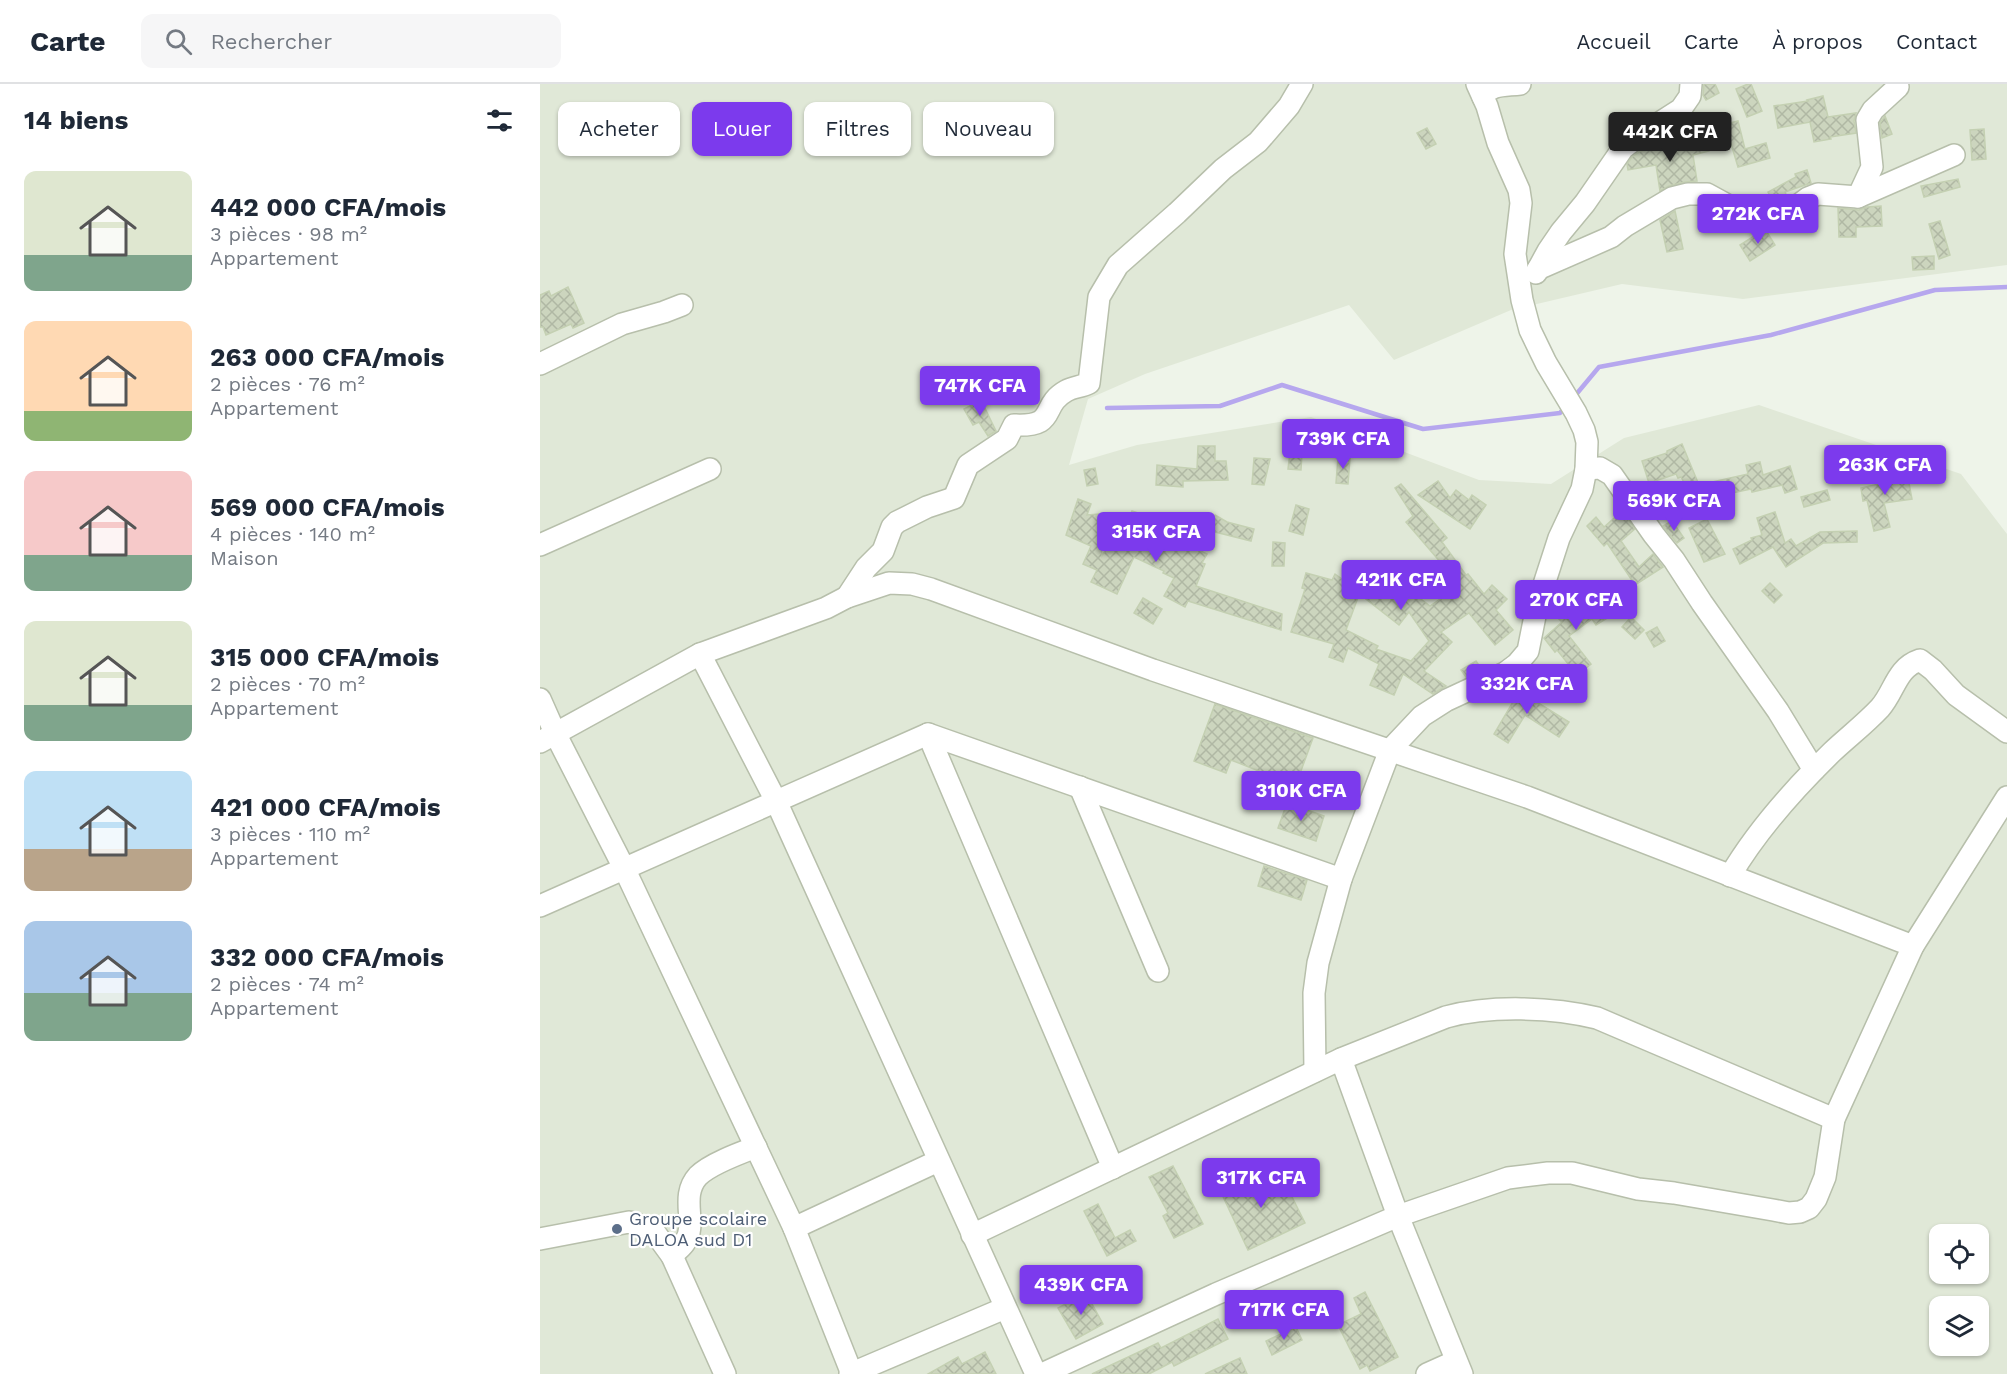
<!DOCTYPE html>
<html lang="fr">
<meta charset="utf-8">
<style>
body{margin:0;font-family:"Work Sans",sans-serif;background:#f6f6f7;color:#1f2937;height:100vh;display:flex;flex-direction:column;font-size:22px;white-space:nowrap}
*{box-sizing:border-box;margin:0}
p{font-size:20px;color:#747a83}
.icon{flex:none;width:33px;height:33px;fill:none;stroke:currentColor;stroke-width:2;stroke-linecap:round;stroke-linejoin:round}
.map{position:relative;flex:1;overflow:hidden}
.panel{display:flex;flex-direction:column;background:#fff;width:540px}
.panel>*{flex:none}
.top-card{position:absolute;left:18px;top:18px;width:570px;height:54px;display:flex;gap:12px}
.fabs{position:absolute;left:1389px;top:1140px;display:grid;gap:12px}
.fabs a{display:grid;place-items:center;width:60px;height:60px;border-radius:12px;background:#fff;box-shadow:0 2px 4px #0004;font-size:30px}
.price{position:absolute;translate:-50% -51px;padding:0 14px;border-radius:6px;background:#7c3aed;color:#fff;font-size:20px;line-height:39px;filter:drop-shadow(0 2px 3px #0008)}
.price::after{content:'';position:absolute;left:50%;top:36px;width:18px;height:14px;margin-left:-9px;background:inherit;clip-path:polygon(0 0,100% 0,50% 100%)}
.price.selected{background:#222;color:#fff}
ul{padding:0;list-style:none}
li{display:flex;align-items:center;gap:18px;height:150px;padding:0 24px}
li span{display:grid;place-items:center;flex:none;width:168px;height:120px;border-radius:12px;color:#555}
li>.icon{margin-inline-start:auto}
span .icon{width:72px;height:72px;fill:#fffc;stroke-width:1}
li b{font-size:26px}
h2{display:flex;justify-content:space-between;align-items:center;height:72px;padding:0 24px;font-size:26px}
.tag{padding:0 21px;border-radius:12px;background:#fff;box-shadow:0 2px 4px #0004;font-size:21px;line-height:54px}
.tag.selected{background:#7c3aed;color:#fff}
header{display:flex;align-items:center;gap:36px;box-sizing:border-box;height:84px;padding:0 30px;background:#fff;border-bottom:2px solid #e0e1e3}
header strong{font-size:28px}
nav{display:flex;gap:33px;margin-inline-start:auto;font-size:21px}
.search{width:420px;height:54px;background:#f6f6f7;display:flex;align-items:center;gap:15px;box-sizing:border-box;padding:0 21px;border-radius:12px;color:#747a83;font-size:22px}
main{display:flex;flex:1;min-height:0}
.map>svg:first-child{display:block}
.residential{fill:#e0e8d7;fill-rule:evenodd}
.lines{fill:none;stroke-linecap:round;stroke-linejoin:round}
.stream{stroke:#b6a7ee;stroke-width:4.5}
.building{fill:url(#building-cross-hatch);stroke:#c4d0b2;stroke-width:1.5}
.minor-casing{stroke:#b7bfab;stroke-width:24}
.minor{stroke:#fff;stroke-width:21}
.service-dot{fill:#5c6f8a;stroke:#fff;stroke-width:2}
.labels{text-anchor:middle;stroke-width:4.5;stroke-linejoin:round;paint-order:stroke}
.service-label{font-size:18px;fill:#4e5e75;stroke:#fff;text-anchor:start}
</style>
<header>
<strong>Carte</strong>
<div class="search"><svg class="icon" aria-label="search" viewBox="0 0 24 24"><circle cx="10" cy="10" r="6"/><path d="M15 15l6 6"/></svg>Rechercher</div>
<nav><a>Accueil</a><a>Carte</a><a>À propos</a><a>Contact</a></nav>
</header>
<main>
<section class="panel">
<h2>14 biens<svg class="icon" aria-label="filters" viewBox="0 0 24 24"><path d="M4 7h16M4 17h16"/><circle cx="9" cy="7" r="2"/><circle cx="15" cy="17" r="2"/></svg></h2>
<ul>
<li><span style="background:linear-gradient(#dfe7d0 70%,#7fa58c 0)"><svg class="icon" aria-label="home" viewBox="0 0 24 24"><path d="M3 11l9-7 9 7M6 9v11h12V9"/></svg></span><div><b>442 000 CFA/mois</b><p>3 pièces · 98 m²</p><p>Appartement</p></div></li>
<li><span style="background:linear-gradient(#ffd9b3 75%,#8fb573 0)"><svg class="icon" aria-label="home" viewBox="0 0 24 24"><path d="M3 11l9-7 9 7M6 9v11h12V9"/></svg></span><div><b>263 000 CFA/mois</b><p>2 pièces · 76 m²</p><p>Appartement</p></div></li>
<li><span style="background:linear-gradient(#f6c9c9 70%,#7fa58c 0)"><svg class="icon" aria-label="home" viewBox="0 0 24 24"><path d="M3 11l9-7 9 7M6 9v11h12V9"/></svg></span><div><b>569 000 CFA/mois</b><p>4 pièces · 140 m²</p><p>Maison</p></div></li>
<li><span style="background:linear-gradient(#dfe7d0 70%,#7fa58c 0)"><svg class="icon" aria-label="home" viewBox="0 0 24 24"><path d="M3 11l9-7 9 7M6 9v11h12V9"/></svg></span><div><b>315 000 CFA/mois</b><p>2 pièces · 70 m²</p><p>Appartement</p></div></li>
<li><span style="background:linear-gradient(#bfe0f5 65%,#b9a48a 0)"><svg class="icon" aria-label="home" viewBox="0 0 24 24"><path d="M3 11l9-7 9 7M6 9v11h12V9"/></svg></span><div><b>421 000 CFA/mois</b><p>3 pièces · 110 m²</p><p>Appartement</p></div></li>
<li><span style="background:linear-gradient(#a9c7e8 60%,#7fa58c 0)"><svg class="icon" aria-label="home" viewBox="0 0 24 24"><path d="M3 11l9-7 9 7M6 9v11h12V9"/></svg></span><div><b>332 000 CFA/mois</b><p>2 pièces · 74 m²</p><p>Appartement</p></div></li>
</ul>
</section>
<div class="map">
<svg width="1467" height="1290" viewBox="0 0 1467 1290">
<defs>
<pattern id="building-cross-hatch" width="8" height="8" patternUnits="userSpaceOnUse" patternTransform="scale(1.5)"><rect width="8" height="8" fill="#ccd5be"/><path d="M0 0l8 8M0 8l8-8" fill="none" stroke="#b0b8a4"/></pattern>
</defs>
<rect width="100%" height="100%" fill="#eef4e9"/>
<!-- residential -->
<path class="residential" d="M0 0H1467V181L1203 215 1082 200 971 226 854 276 809 221 605 290 548 315 529 381 597 361 771 333 939 396 1011 400 1084 354 1219 321 1421 390 1467 450V1290H0ZM1400 1150H1438V1190H1400ZM1400 1222H1438V1262H1400Z"/>
<g class="lines">
<!-- stream -->
<g class="stream">
<path d="M1034 313 1059 283 1231 251 1395 206 1467 203"/>
<path d="M567 324 680 322 742 301 883 345 1020 329 1026 322"/>
</g>
</g>
<!-- building -->
<g class="building">
<path d="M1164 0H1175L1179 9 1166 16 1163 11Z"/>
<path d="M1208 0H1211L1222 27 1207 33 1196 5Z"/>
<path d="M1283 12 1288 33 1316 29 1314 37 1316 49 1290 53 1291 55 1274 58 1270 38 1238 44 1234 22 1268 17 1267 16Z"/>
<path d="M1345 32 1352 50 1342 54 1340 39Z"/>
<path d="M1198 37 1205 65 1226 59 1230 74 1198 83 1189 53 1182 55 1178 42Z"/>
<path d="M887 44 896 60 886 65 877 49Z"/>
<path d="M1444 45 1446 75 1432 76 1430 46Z"/>
<path d="M1167 57 1169 67 1153 71 1157 97 1145 98 1129 102 1120 107 1116 81 1088 86 1087 80 1092 73 1101 67 1129 62V65Z"/>
<path d="M1267 86 1271 99 1245 108 1247 113 1232 116 1228 108 1256 93 1255 90Z"/>
<path d="M1418 95 1420 103 1384 113 1381 102Z"/>
<path d="M1341 122 1342 142 1316 143V153H1299L1298 124 1319 126 1327 123Z"/>
<path d="M1135 127 1143 165 1127 168 1120 136Z"/>
<path d="M1182 133 1208 137V145H1182Z"/>
<path d="M1400 137 1410 171 1399 175 1389 140Z"/>
<path d="M1225 145 1235 161 1210 177 1200 161Z"/>
<path d="M1394 172V185L1373 186 1372 173Z"/>
<path d="M28 203 44 239 33 244 31 240 6 251 3 243H0V211L9 207 11 212Z"/>
<path d="M441 316 456 347 448 352 439 338 433 341 424 325Z"/>
<path d="M1142 360 1159 401 1208 390 1206 381 1220 378 1223 391 1250 382 1257 405 1245 409 1242 401 1212 408 1211 405 1154 417 1141 393 1138 394 1136 390 1109 399 1102 377 1127 369V367Z"/>
<path d="M658 362H675V377H686L688 396 643 397V403L616 401 617 381 657 385Z"/>
<path d="M750 368 762 369 761 386 748 385Z"/>
<path d="M798 373 810 374 808 400 796 399Z"/>
<path d="M714 374 730 375 724 401 712 400Z"/>
<path d="M555 384 558 400 547 402 544 386Z"/>
<path d="M1355 384 1356 396 1368 394 1372 415 1344 419 1350 443 1334 447 1327 416 1323 417 1321 404 1339 400 1338 386Z"/>
<path d="M898 397 910 414 916 406 929 416 932 411 946 421 930 445 878 411Z"/>
<path d="M861 400 907 454 902 458 926 491 928 490 944 510 952 501 967 515 956 526 973 546 955 561 929 529 901 548 912 558 884 587 906 602 893 610 863 590 854 611 830 601 839 580 808 564 803 578 789 573 794 560 751 548 765 505 762 504 766 489 792 496 795 490 820 508 806 546 838 562 836 565 871 577 889 557 869 528 859 541 826 515 851 483 865 493 860 499 890 522 913 506 897 484 902 480 866 438 873 432 855 404Z"/>
<path d="M1287 406 1290 416 1264 423 1261 413Z"/>
<path d="M538 415 551 420 547 431 559 430 562 472 582 436 587 439 592 427 607 432 604 440 636 453V455L667 470 662 479 665 480 656 502 742 530 741 546 648 517 645 523 624 512 634 494 623 489 624 487 594 473 577 510 551 498 557 486 543 480 551 462 526 451Z"/>
<path d="M756 421 769 425 763 451 749 447Z"/>
<path d="M1082 427 1095 445 1081 457 1099 483 1113 470 1123 483 1095 501 1067 459 1064 462 1047 442 1056 433 1064 443Z"/>
<path d="M1235 428 1245 459 1251 455 1256 462 1280 448 1317 447V458L1283 459 1246 483 1233 463 1200 480 1193 465 1212 456 1211 454 1222 451 1217 434Z"/>
<path d="M675 431 687 438 714 445 711 457 667 446Z"/>
<path d="M1167 435 1185 470 1164 478 1149 444Z"/>
<path d="M1132 437 1144 454 1137 459 1123 442Z"/>
<path d="M733 458 745 459 744 482H732Z"/>
<path d="M1230 499 1242 511 1234 519 1222 507Z"/>
<path d="M1052 508 1069 533 1056 541 1052 535 1029 552 1051 580 1037 591 1017 566 1015 568 1004 554 1022 538 1019 535 1037 523 1035 519Z"/>
<path d="M603 514 622 525 613 540 594 529Z"/>
<path d="M1091 533 1104 546 1095 555 1082 543Z"/>
<path d="M1117 543 1125 557 1114 563 1106 549Z"/>
<path d="M936 577 942 586 926 593 921 586Z"/>
<path d="M969 601 1029 638 1019 653 985 631 968 659 954 650 973 618 959 609 961 605Z"/>
<path d="M675 620 773 654 751 714 714 700 719 687 691 676 686 689 654 677Z"/>
<path d="M747 719 784 732 776 757 738 744Z"/>
<path d="M724 782 767 796 761 816 718 802Z"/>
<path d="M633 1082 663 1140 634 1154 623 1132 628 1129 609 1093Z"/>
<path d="M709 1088 717 1103 741 1091 765 1139 708 1166 679 1104Z"/>
<path d="M558 1120 575 1154 590 1146 596 1157 567 1172 544 1127Z"/>
<path d="M825 1208 858 1273 830 1287 827 1281 820 1285 798 1241 821 1230 814 1214Z"/>
<path d="M546 1209 563 1240 536 1255 518 1224Z"/>
<path d="M678 1235 688 1255 634 1282 632 1278 609 1290H552L618 1259 621 1264Z"/>
<path d="M756 1243 762 1256 732 1271 726 1257Z"/>
<path d="M445 1268 456 1290H388L418 1273 422 1280Z"/>
<path d="M700 1274 707 1290H665Z"/>
</g>
<g class="lines">
<defs>
<g id="minor">
<path d="M943 13C950 0 964 2 980 0"/>
<path d="M1318 113 1332 83 1327 36 1333 26 1358 3"/>
<path d="M998 185 1071 153 1085 142 1132 114 1148 110H1167L1189 122 1215 125 1236 130 1253 125 1268 114 1278 110 1318 113 1414 71"/>
<path d="M996 189 1008 167 1021 148 1045 119 1083 64 1102 50 1141 25 1150 12 1151 0"/>
<path d="M0 280 82 240 124 228 142 221"/>
<path d="M1046 385 1060 384 1072 391 1114 451 1134 476 1162 519 1238 627 1274 686"/>
<path d="M0 461 170 385"/>
<path d="M307 513 326 484 343 467 352 443 357 438 387 423 414 414 428 381 467 355 474 341C519 343 499 322 526 307 533 303 541 303 549 299L559 213 578 181 637 129 683 85 718 58 749 22 762 0"/>
<path d="M160 570 236 717 496 1290"/>
<path d="M0 615 16 651 84 784 254 1144 312 1290"/>
<path d="M388 650 573 1084"/>
<path d="M0 658 160 570 286 524 307 513 349 499 372 500 391 505 613 586 987 713 1373 862"/>
<path d="M540 703 618 887"/>
<path d="M1190 792C1217 746 1254 705 1292 668 1308 653 1325 640 1340 624 1355 607 1356 584 1380 576L1393 586 1416 611 1467 648"/>
<path d="M0 822 388 650 801 795"/>
<path d="M801 975 858 1132 922 1290"/>
<path d="M775 987 774 909 778 879 801 795 850 666 882 632 907 616 965 589 977 580 988 567 997 522 1019 454 1042 405 1046 385 1047 358 1044 346 1036 329 1006 279 990 246 982 216 975 170 981 119 979 106 958 59 947 22 937 0"/>
<path d="M254 1144 398 1077"/>
<path d="M432 1151 801 975 906 933C950 921 1012 923 1057 934L1294 1035"/>
<path d="M0 1155 89 1138 113 1146 132 1172 185 1290"/>
<path d="M132 1172C136 1167 142 1163 145 1158 158 1139 139 1113 158 1092 170 1080 200 1069 216 1063"/>
<path d="M310 1290 465 1224"/>
<path d="M502 1290 676 1210 858 1132 968 1094 1008 1089H1032L1098 1105 1134 1109 1233 1126 1249 1129 1260 1128 1269 1124 1276 1115 1285 1093 1294 1035 1373 862 1467 713"/>
<path d="M887 1290 916 1277"/>
</g>
</defs>
<!-- minor casing -->
<use href="#minor" class="minor-casing"/>
<!-- minor -->
<use href="#minor" class="minor"/>
</g>
<!-- markers -->
<circle class="service-dot" cx="77" cy="1145" r="6"/>
<g class="labels">
<!-- service labels -->
<g class="service-label">
<text x="89" y="1141">Groupe scolaire<tspan x="89" dy="21">DALOA sud D1</tspan></text>
</g>
</g>
</svg>
<div class="fabs">
<a><svg class="icon" aria-label="locate" viewBox="0 0 24 24"><circle cx="12" cy="12" r="6"/><path d="M12 2v4M12 18v4M2 12h4M18 12h4"/></svg></a>
<a><svg class="icon" aria-label="layers" viewBox="0 0 24 24"><path d="M12 4l9 5-9 5-9-5zM3 14l9 5 9-5"/></svg></a>
</div>
<b class="price selected" style="left:1130px;top:79px">442K CFA</b>
<b class="price" style="left:1218px;top:161px">272K CFA</b>
<b class="price" style="left:440px;top:333px">747K CFA</b>
<b class="price" style="left:803px;top:386px">739K CFA</b>
<b class="price" style="left:1345px;top:412px">263K CFA</b>
<b class="price" style="left:1134px;top:448px">569K CFA</b>
<b class="price" style="left:616px;top:479px">315K CFA</b>
<b class="price" style="left:861px;top:527px">421K CFA</b>
<b class="price" style="left:1036px;top:547px">270K CFA</b>
<b class="price" style="left:987px;top:631px">332K CFA</b>
<b class="price" style="left:761px;top:738px">310K CFA</b>
<b class="price" style="left:721px;top:1125px">317K CFA</b>
<b class="price" style="left:541px;top:1232px">439K CFA</b>
<b class="price" style="left:744px;top:1257px">717K CFA</b>
<div class="top-card">
<a class="tag">Acheter</a>
<a class="tag selected">Louer</a>
<a class="tag">Filtres</a>
<a class="tag">Nouveau</a>
</div>
</div>
</main>
